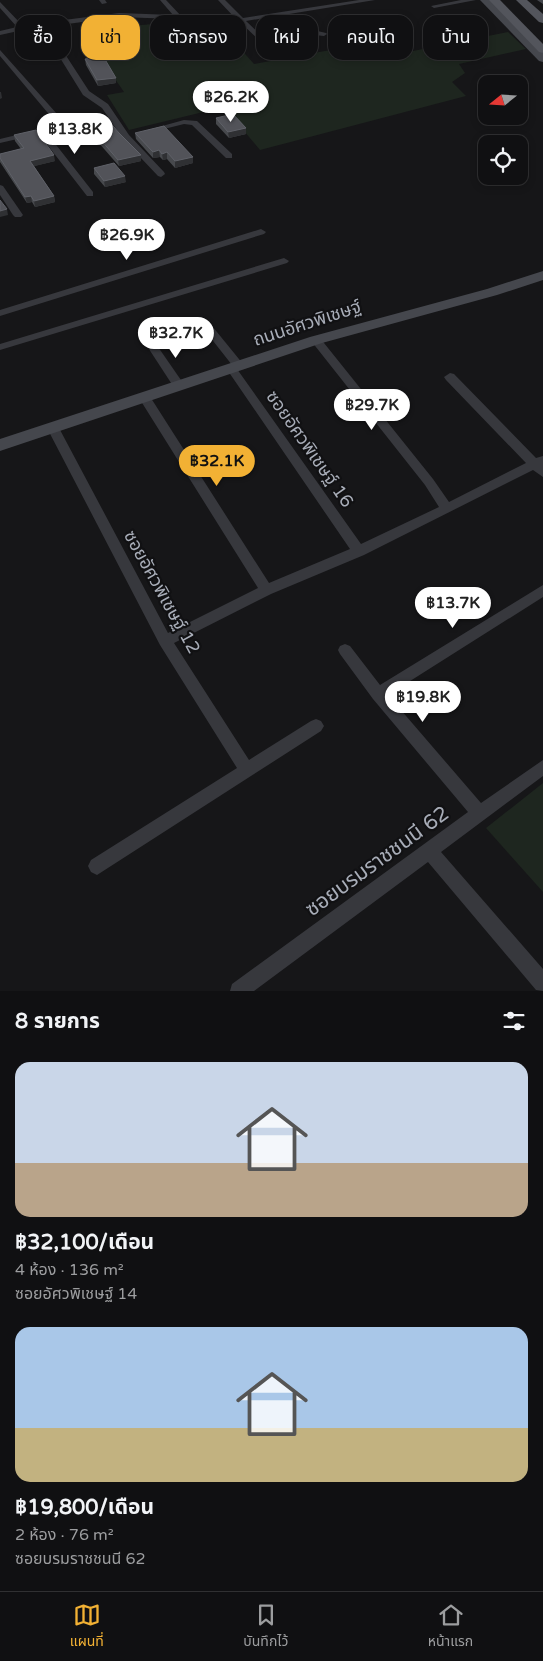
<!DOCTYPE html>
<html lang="th">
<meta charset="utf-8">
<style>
body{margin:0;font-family:"Varela Round","Noto Sans Thai",sans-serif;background:#19191b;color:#f1f3f6;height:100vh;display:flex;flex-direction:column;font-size:19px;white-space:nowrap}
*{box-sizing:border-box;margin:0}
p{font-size:16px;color:#9c9d9f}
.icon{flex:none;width:28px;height:28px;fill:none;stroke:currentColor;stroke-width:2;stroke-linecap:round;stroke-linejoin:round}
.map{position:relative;height:991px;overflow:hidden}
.drawer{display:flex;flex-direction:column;background:#101012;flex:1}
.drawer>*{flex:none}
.guide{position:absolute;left:15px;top:15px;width:514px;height:45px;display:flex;gap:10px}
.needle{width:32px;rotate:252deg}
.tools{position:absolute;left:478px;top:75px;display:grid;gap:10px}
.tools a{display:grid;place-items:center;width:50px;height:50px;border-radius:10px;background:#101012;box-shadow:0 2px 8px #0003,0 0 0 1px #303032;font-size:25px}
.price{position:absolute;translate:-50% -42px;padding:0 11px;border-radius:18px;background:#fff;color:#222;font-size:16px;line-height:32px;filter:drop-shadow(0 1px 2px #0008)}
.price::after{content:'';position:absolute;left:50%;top:30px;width:15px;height:11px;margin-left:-8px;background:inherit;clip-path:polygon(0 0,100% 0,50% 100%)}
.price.selected{background:#f2b134;color:#111}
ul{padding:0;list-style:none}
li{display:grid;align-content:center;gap:10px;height:265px;padding:0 15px}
li span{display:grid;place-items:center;height:155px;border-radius:15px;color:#555}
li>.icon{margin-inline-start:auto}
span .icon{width:90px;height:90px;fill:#fffc;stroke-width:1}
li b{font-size:21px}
h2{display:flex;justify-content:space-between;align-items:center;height:60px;padding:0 15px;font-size:21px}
.tag{padding:0 18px;border-radius:15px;background:#101012;box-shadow:0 2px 8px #0003,0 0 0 1px #303032;font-size:18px;line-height:45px}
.tag.selected{background:#f2b134;color:#111}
.dock{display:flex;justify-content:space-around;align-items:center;height:70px;border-top:1px solid #303032;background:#101012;font-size:14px;color:#9c9d9f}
.dock a{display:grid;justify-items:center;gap:2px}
.dock .selected{color:#f2b134}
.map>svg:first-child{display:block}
.green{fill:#1e261f}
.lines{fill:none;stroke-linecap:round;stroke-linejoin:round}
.street{fill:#37383d;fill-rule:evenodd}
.secondary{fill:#45474d;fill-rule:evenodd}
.primary{fill:#53555c;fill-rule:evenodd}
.wall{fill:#47494d}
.shaded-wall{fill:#2f3033}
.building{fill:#525359;stroke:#5f6168}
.labels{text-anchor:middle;stroke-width:4.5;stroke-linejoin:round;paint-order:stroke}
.street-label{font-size:18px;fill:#a8adb8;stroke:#111113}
.near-street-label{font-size:21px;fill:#a8adb8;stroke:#111113}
</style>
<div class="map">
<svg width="543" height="991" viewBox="0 0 543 991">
<rect width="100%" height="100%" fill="#161618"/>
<!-- green -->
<g class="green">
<path d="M214 19 254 64 396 38 413 51 508 32 526 49 459 64 465 73 452 82 466 96 260 150 224 107 129 130 107 95 124 92 81 30Z"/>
<path d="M543 783V892L486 828Z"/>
</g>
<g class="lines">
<!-- street -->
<g class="street">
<path d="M99 0H105L107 3 102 4Z"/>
<path d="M160 0H166L182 17 210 14 234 19H236L218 0H225L243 18 359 0H375L246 21 282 55 283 57 279 59 240 22 234 23 210 18 181 22 176 19 119 17 60 25 59 27 50 31 89 91 108 104 129 135 164 172 165 174 161 177 158 176 123 139 102 108 83 95 44 32 32 28 0 35V31L17 27 0 8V2L23 26 50 19 56 21 119 13 173 15ZM50 23 53 25 46 28 39 27Z"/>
<path d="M461 0H476L434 8 431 6Z"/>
<path d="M309 29 326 33 327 34 324 36 304 34 309 38 306 40 295 33Z"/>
<path d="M0 50 65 123 100 115 104 117 46 132 93 192V196H87L39 134 0 143V139L58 125 0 56Z"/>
<path d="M184 120 197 121 232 154V158H226L192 125 184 124 148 133 144 131Z"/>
<path d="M0 185 3 186 23 215 21 217H15L13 215 0 195Z"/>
<path d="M261 229 266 232 264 234 0 316V310Z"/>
<path d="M284 258 289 261 287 263 0 350V344Z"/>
<path d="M204 320 208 321 243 364 244 366 243 368 237 369 361 544 439 507 425 485 312 342 311 340 312 338H320L433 479 449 502 526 463 446 380 444 377 450 373 454 374 536 458 543 456V477L533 470 364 555 271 594 174 643 249 760 311 721 316 719 321 721 324 726 321 731 97 875 91 872 88 866 91 860 237 768 160 645 47 428 49 425H57L59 428 168 633 258 588 139 398 141 395H149L269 583 350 549 226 368 227 366 232 365 199 323Z"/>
<path d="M152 343 156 344 183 383 185 386 183 389H175L147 346Z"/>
<path d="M543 585V597L388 695 481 803 543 760V776L441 852 543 969V991L536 990 428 862 254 991H230L232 984 468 812 373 699 340 654 338 650 340 646 345 644 350 646 380 685Z"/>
</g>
<!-- secondary -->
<g class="secondary">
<path d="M480 0H490L543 53V62L539 61Z"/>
<path d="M537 0H543V4Z"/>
<path d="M543 271V280L497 295 322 343 0 451V439L310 337 487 289Z"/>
</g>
<!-- primary -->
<g class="primary">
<path d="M489 0H500L543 44V53L539 52Z"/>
<path d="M516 0H527L543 14V23L539 22Z"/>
</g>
</g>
<!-- wall -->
<g class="wall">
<path d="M85 59 116 83 98 86 86 65Z"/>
<path d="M216 118 246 128V134L229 138 216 124Z"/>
<path d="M84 120 141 161 119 166 84 126Z"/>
<path d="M135 133 193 157V163L175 168 167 159 163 160 160 157 153 158 136 139Z"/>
<path d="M14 135 55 161 34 166 54 196 55 202 35 207 32 202 27 203 0 162V154L21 149 15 141Z"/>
<path d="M94 168 126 182 105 187 94 174Z"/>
</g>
<!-- shaded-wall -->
<g class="shaded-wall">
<path d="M116 78V83L98 86 97 80Z"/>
<path d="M0 92H1L2 98 0 99Z"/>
<path d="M246 128V134L229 138 228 132Z"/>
<path d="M159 150 160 157 153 158V152Z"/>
<path d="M167 152V159L163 160 162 154Z"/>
<path d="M54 155 55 161 31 167 30 161Z"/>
<path d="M141 155V161L119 166 118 160Z"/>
<path d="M193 157V163L175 168V161Z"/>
<path d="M125 176 126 182 105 187 104 181Z"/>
<path d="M31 196 32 202 27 203 25 197Z"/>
<path d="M54 196 55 202 35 207 34 201Z"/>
<path d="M7 209 8 215 0 217V211Z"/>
</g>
<!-- building -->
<g class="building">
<path d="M103 56 116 78 97 80 85 59Z"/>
<path d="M233 114 246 128 228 132 216 118Z"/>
<path d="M104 115 119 133 141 155 118 160 84 120Z"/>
<path d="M164 126 193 157 175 161 167 152 162 154 159 150 153 152 135 133Z"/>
<path d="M36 130 54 155 30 161 54 196 34 201 31 196 25 197 0 158V154L24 148 14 135Z"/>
<path d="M114 163 125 176 104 181 94 168Z"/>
<path d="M0 200 7 209 0 211Z"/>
</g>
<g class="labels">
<!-- street labels -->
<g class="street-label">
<text transform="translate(307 323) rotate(-18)" y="6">ถนนอัศวพิเชษฐ์</text>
<text transform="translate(310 449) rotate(55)" y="6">ซอยอัศวพิเชษฐ์ 16</text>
<text transform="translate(162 592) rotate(61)" y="6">ซอยอัศวพิเชษฐ์ 12</text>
</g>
<!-- near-street labels -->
<g class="near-street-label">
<text transform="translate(377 861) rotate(-36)" y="7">ซอยบรมราชชนนี 62</text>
</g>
</g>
</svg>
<div class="tools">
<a><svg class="needle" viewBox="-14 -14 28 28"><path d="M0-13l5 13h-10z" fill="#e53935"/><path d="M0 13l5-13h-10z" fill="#9c9d9f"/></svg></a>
<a><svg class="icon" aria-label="locate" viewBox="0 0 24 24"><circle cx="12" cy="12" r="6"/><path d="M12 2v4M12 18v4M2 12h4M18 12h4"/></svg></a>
</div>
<b class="price" style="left:231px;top:123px">฿26.2K</b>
<b class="price" style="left:75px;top:155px">฿13.8K</b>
<b class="price" style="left:127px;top:261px">฿26.9K</b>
<b class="price" style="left:176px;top:359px">฿32.7K</b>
<b class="price" style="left:372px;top:431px">฿29.7K</b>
<b class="price selected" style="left:217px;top:487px">฿32.1K</b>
<b class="price" style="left:453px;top:629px">฿13.7K</b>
<b class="price" style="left:423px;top:723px">฿19.8K</b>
<div class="guide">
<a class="tag">ซื้อ</a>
<a class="tag selected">เช่า</a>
<a class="tag">ตัวกรอง</a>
<a class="tag">ใหม่</a>
<a class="tag">คอนโด</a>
<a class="tag">บ้าน</a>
</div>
</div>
<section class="drawer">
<h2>8 รายการ<svg class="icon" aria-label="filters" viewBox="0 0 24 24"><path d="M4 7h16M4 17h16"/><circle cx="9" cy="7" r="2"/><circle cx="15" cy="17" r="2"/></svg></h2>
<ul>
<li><span style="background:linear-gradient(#c9d6e8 65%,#b9a48a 0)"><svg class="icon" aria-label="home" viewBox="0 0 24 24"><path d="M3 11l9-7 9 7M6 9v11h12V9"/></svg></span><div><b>฿32,100/เดือน</b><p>4 ห้อง · 136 m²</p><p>ซอยอัศวพิเชษฐ์ 14</p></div></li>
<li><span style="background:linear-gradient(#a9c7e8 65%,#c2b280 0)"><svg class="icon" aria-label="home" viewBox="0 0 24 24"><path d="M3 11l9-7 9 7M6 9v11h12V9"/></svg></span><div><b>฿19,800/เดือน</b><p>2 ห้อง · 76 m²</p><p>ซอยบรมราชชนนี 62</p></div></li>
</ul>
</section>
<nav class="dock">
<a class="selected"><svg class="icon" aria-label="map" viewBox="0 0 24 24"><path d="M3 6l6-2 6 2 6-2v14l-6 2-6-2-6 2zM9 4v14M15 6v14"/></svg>แผนที่</a>
<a><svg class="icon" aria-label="saved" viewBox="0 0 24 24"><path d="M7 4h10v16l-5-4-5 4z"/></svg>บันทึกไว้</a>
<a><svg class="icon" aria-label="home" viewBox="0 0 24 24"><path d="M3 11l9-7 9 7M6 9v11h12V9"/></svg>หน้าแรก</a>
</nav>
